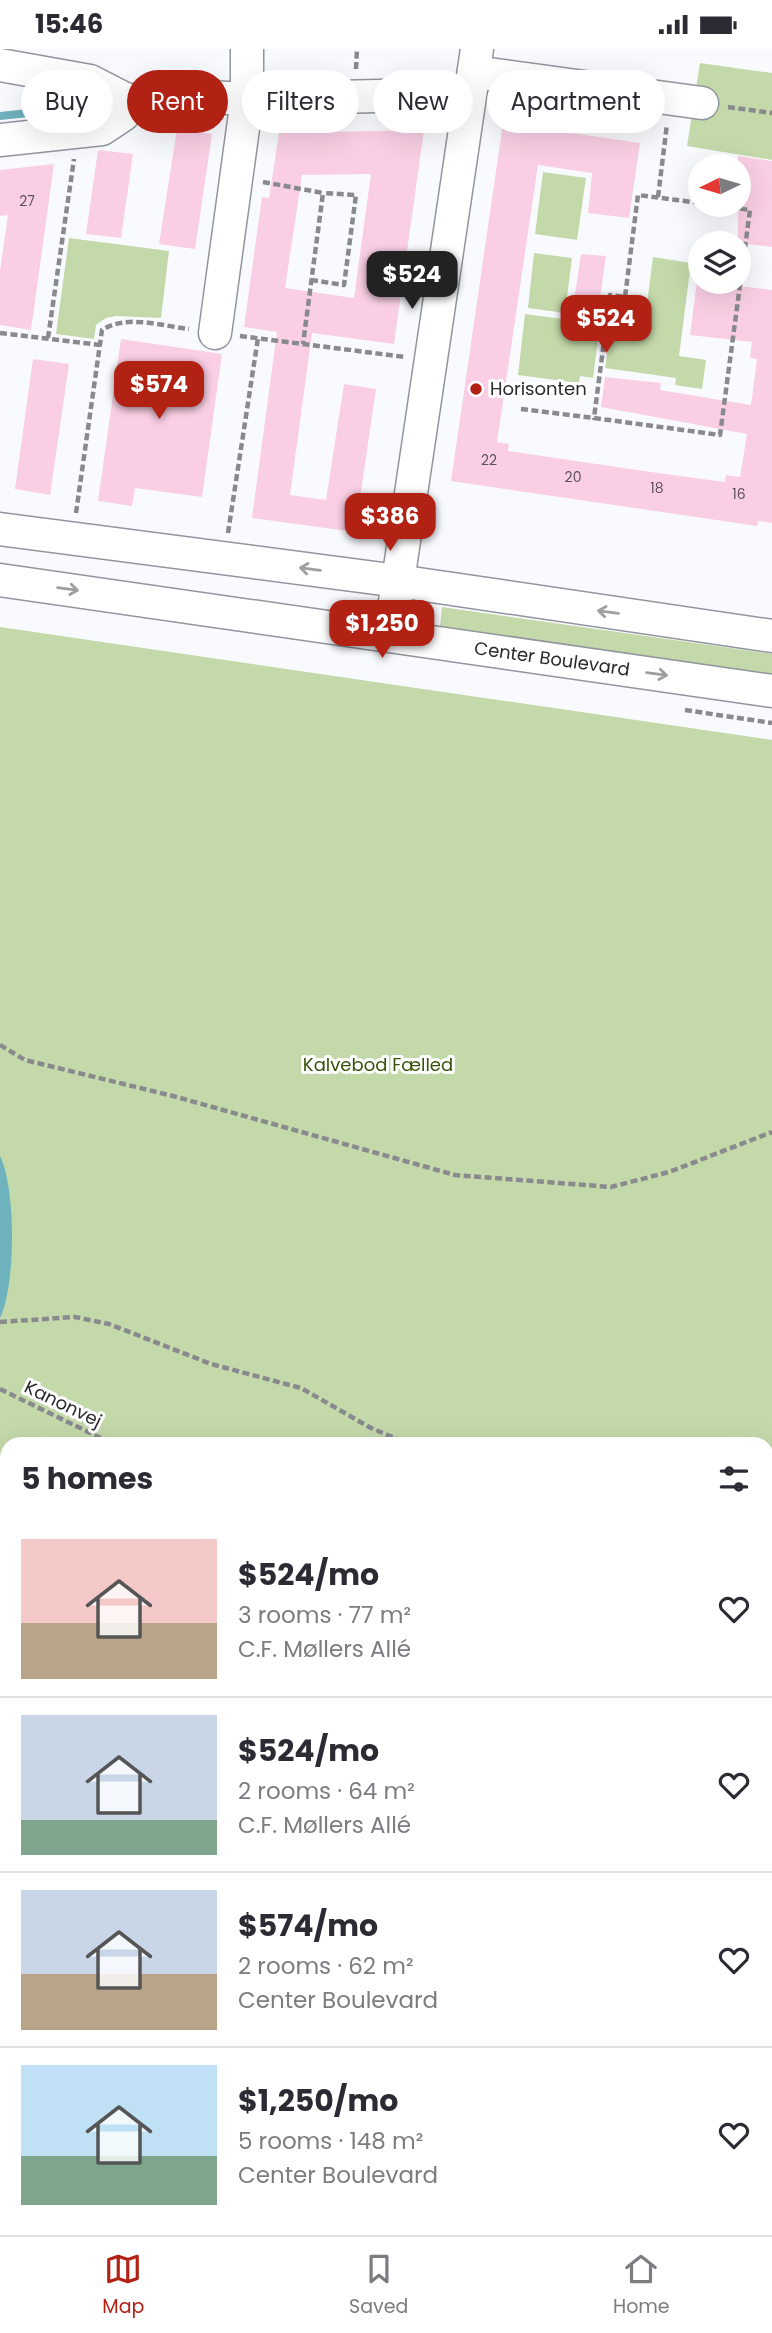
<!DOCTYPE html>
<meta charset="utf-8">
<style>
body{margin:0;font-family:Poppins,sans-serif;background:#f2f2f3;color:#2b2b33;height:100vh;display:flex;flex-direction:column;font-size:26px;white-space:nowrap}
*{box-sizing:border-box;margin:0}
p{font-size:23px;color:#7c7c81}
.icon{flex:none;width:38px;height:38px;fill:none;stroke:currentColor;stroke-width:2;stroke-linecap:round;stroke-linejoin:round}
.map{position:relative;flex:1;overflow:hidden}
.sheet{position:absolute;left:0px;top:1388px;width:774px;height:800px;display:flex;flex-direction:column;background:#fff;border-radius:21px 21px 0 0;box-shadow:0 7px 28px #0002}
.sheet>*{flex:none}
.banner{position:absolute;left:21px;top:21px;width:732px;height:63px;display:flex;gap:14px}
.needle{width:46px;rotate:265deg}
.tools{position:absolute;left:688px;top:105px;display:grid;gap:14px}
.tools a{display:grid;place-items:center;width:63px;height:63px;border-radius:50%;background:#fff;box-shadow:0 7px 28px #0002;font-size:35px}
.price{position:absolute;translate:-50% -60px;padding:0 16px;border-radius:14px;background:#b12215;color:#fff;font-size:23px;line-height:46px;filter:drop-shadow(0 2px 4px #0008)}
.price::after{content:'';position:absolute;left:50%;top:42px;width:21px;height:16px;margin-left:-10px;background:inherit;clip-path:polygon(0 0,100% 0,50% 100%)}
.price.active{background:#222;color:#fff}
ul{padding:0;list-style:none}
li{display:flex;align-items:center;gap:21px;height:175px;padding:0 21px}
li+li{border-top:2px solid #e1e1e2}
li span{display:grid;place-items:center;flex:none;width:196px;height:140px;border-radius:0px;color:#555}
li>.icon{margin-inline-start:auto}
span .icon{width:84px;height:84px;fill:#fffc;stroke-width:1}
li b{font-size:30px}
h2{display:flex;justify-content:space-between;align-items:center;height:84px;padding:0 21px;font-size:30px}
.chip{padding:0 24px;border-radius:32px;background:#fff;box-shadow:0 7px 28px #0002;font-size:24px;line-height:63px}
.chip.active{background:#b12215;color:#fff}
.status{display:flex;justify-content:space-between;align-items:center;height:49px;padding:0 35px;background:#fff;direction:ltr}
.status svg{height:19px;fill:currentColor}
.dock{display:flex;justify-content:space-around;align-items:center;height:98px;border-top:2px solid #e1e1e2;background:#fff;font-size:19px;color:#7c7c81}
.dock a{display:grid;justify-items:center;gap:4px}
.dock .active{color:#b12215}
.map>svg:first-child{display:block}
.green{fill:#c3d9aa;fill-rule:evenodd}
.water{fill:#6eb2bd}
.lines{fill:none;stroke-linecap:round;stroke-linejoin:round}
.stream{stroke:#6eb2bd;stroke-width:8}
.building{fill:#facfe5;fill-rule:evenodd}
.minor-casing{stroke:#92959e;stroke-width:35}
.path{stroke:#898a8e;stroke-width:4.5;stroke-dasharray:7 3.5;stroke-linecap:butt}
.minor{stroke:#fff;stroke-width:32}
.oneway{stroke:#9f9fa1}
.poi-dot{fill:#b12215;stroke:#fff;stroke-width:2.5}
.labels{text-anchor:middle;stroke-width:6;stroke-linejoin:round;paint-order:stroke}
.number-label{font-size:14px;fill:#5d535c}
.poi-label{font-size:18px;fill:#292a2e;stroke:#fff;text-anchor:start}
.street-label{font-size:18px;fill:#292a2e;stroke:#fff}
.park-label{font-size:18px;fill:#385209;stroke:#fff}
</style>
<div class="status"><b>15:46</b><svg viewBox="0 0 49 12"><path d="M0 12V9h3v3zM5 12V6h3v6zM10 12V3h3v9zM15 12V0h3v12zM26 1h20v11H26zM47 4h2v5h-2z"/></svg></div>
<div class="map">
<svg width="772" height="2186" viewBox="0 0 772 2186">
<rect width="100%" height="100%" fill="#f9fafe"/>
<!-- green -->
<g class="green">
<path d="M700 14 772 24V111L687 97Z"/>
<path d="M543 123 586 129 577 191 535 185Z"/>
<path d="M69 189 169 202 161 269 116 267 106 269 96 276 94 290 56 285Z"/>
<path d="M534 204 572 209 565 264 528 259Z"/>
<path d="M653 208 691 214 679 307 706 311 702 340 675 336 676 329 605 319 613 266 645 270Z"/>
<path d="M525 265 600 275 593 329 580 327 579 334 518 326Z"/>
<path d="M442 558 772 605V626L440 579Z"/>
<path d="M0 578 772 691V2186H0ZM7 1395H766V2180H7Z"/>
</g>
<!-- water -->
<path class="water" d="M0 1107C16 1140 16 1236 0 1269Z"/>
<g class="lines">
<!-- stream -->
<g class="stream">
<path d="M0 67 74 59"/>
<path d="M549 2186 553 2180"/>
</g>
</g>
<!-- building -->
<g class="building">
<path d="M503 74 640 94 629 169 588 164 592 124 538 116 497 393 509 395 508 402 651 423 725 433 726 426 740 428 747 385 601 358 605 328 661 334 660 341 751 356 757 310 750 309 752 293 690 286 697 232 772 241V474L758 472 757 477 451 432Z"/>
<path d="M177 80 212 85 195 200 159 195Z"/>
<path d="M424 81 394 295 312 284 290 446 326 451 344 335 376 340 355 483 252 469 277 283 244 278 262 148 269 149 279 84ZM371 125 354 249 285 239 302 126Z"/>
<path d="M98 101 133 105 121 189 86 185Z"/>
<path d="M738 107 772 112V198L738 194Z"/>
<path d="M54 115 31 281 0 276V222L8 166 0 167V121Z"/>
<path d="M581 205 606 207 598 263 573 259Z"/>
<path d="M121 290 222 305 202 448 135 439 132 457 98 452Z"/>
<path d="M33 310 69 315 50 446 15 440Z"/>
</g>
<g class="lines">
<defs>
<g id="minor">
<path d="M0 16 90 32 131 53"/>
<path d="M474 23 702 54"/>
<path d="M0 91 102 80 123 66 131 53 151 45 247 50 470 45"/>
<path d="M215 284 247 50V0"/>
<path d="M0 480 398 532 772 587"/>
<path d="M0 531 772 642"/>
<path d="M390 586 477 0"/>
</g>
</defs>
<!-- minor casing -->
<use href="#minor" class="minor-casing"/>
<!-- path -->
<g class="path">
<path d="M356 20 357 0"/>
<path d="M728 58 772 64"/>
<path d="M263 133 323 144 303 295"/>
<path d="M658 148 667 75"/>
<path d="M700 154 638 146 625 248 610 246 594 369 720 386 750 161 714 156"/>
<path d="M311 231 344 236 356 146 323 144"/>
<path d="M0 284 100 296"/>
<path d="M240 287 405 308"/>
<path d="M48 289 74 110"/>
<path d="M521 360 594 369"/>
<path d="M76 464 102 281C127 265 162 277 189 280"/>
<path d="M228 484 258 289"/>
<path d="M685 661 772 674"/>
<path d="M0 996 25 1011 173 1047 455 1126 611 1138 669 1123 772 1083"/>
<path d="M0 1273 75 1268 109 1275 211 1315 301 1339 371 1379 409 1395"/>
<path d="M0 1340 113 1395"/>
<path d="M766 1628 772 1632"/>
<path d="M766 1712 772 1715"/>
<path d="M0 1857 7 1862"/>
<path d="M766 1925 772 1923"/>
<path d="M766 2055 772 2047"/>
<path d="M0 2082 7 2073"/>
<path d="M672 2186 676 2180"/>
</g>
<!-- minor -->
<use href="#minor" class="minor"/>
</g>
<!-- one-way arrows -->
<defs><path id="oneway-shaft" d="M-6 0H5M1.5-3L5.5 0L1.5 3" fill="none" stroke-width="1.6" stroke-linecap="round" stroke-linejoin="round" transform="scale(1.75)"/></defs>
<g class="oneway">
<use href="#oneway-shaft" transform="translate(310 520) rotate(-173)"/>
<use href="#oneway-shaft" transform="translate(68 540) rotate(8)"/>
<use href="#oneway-shaft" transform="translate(608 563) rotate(-172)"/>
<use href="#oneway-shaft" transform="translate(657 625) rotate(8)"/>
</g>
<!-- markers -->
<circle class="poi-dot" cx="476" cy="340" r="7"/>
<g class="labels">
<!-- number labels -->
<g class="number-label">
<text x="27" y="157">27</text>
<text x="489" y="416">22</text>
<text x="573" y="433">20</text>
<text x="657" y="444">18</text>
<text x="739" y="450">16</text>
</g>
<!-- poi labels -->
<g class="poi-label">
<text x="490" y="346">Horisonten</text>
</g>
<!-- street labels -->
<g class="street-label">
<text transform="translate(552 610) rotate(8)" y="6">Center Boulevard</text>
<text transform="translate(63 1355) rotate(26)" y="6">Kanonvej</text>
</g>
<!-- park labels -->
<g class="park-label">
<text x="378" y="1022">Kalvebod Fælled</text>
</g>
</g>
</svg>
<div class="tools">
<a><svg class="needle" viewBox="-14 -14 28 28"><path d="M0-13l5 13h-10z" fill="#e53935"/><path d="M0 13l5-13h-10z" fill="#7c7c81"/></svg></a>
<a><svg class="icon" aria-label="layers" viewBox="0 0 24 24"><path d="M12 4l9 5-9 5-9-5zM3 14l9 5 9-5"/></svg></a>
</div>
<b class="price active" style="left:412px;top:262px">$524</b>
<b class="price" style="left:606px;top:306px">$524</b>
<b class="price" style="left:159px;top:372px">$574</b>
<b class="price" style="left:390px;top:504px">$386</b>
<b class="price" style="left:382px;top:611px">$1,250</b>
<div class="banner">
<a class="chip">Buy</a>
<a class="chip active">Rent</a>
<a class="chip">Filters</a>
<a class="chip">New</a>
<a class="chip">Apartment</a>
</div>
<section class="sheet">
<h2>5 homes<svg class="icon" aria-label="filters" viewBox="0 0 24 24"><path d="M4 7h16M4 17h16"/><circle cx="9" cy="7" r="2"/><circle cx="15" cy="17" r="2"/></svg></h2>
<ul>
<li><span style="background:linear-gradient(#f6c9c9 60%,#b9a48a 0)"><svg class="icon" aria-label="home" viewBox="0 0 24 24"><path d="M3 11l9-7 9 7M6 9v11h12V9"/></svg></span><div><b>$524/mo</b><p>3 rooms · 77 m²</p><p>C.F. Møllers Allé</p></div><svg class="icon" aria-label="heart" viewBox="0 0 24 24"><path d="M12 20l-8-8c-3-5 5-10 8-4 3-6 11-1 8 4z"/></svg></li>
<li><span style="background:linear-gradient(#c9d6e8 75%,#7fa58c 0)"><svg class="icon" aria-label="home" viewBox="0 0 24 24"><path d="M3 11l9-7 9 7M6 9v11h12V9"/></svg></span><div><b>$524/mo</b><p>2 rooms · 64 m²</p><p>C.F. Møllers Allé</p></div><svg class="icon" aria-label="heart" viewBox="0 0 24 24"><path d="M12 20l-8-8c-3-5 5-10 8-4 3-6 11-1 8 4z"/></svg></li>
<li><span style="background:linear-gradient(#c9d6e8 60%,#b9a48a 0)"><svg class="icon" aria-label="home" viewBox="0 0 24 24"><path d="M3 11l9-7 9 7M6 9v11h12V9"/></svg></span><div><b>$574/mo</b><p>2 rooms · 62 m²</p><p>Center Boulevard</p></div><svg class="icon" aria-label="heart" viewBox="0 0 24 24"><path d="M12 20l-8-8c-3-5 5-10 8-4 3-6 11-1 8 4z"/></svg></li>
<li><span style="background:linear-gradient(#bfe0f5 65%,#7fa58c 0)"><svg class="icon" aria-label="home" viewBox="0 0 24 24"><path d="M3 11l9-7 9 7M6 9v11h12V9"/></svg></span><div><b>$1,250/mo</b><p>5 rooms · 148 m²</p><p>Center Boulevard</p></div><svg class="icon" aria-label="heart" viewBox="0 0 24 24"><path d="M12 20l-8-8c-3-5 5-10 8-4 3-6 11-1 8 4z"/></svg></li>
</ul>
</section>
</div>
<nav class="dock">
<a class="active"><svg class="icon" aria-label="map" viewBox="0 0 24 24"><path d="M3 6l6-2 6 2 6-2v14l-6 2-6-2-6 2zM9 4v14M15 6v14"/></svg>Map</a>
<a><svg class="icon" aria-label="saved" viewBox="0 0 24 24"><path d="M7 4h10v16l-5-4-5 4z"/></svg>Saved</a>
<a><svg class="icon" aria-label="home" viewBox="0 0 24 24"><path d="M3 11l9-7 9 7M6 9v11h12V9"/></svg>Home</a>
</nav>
